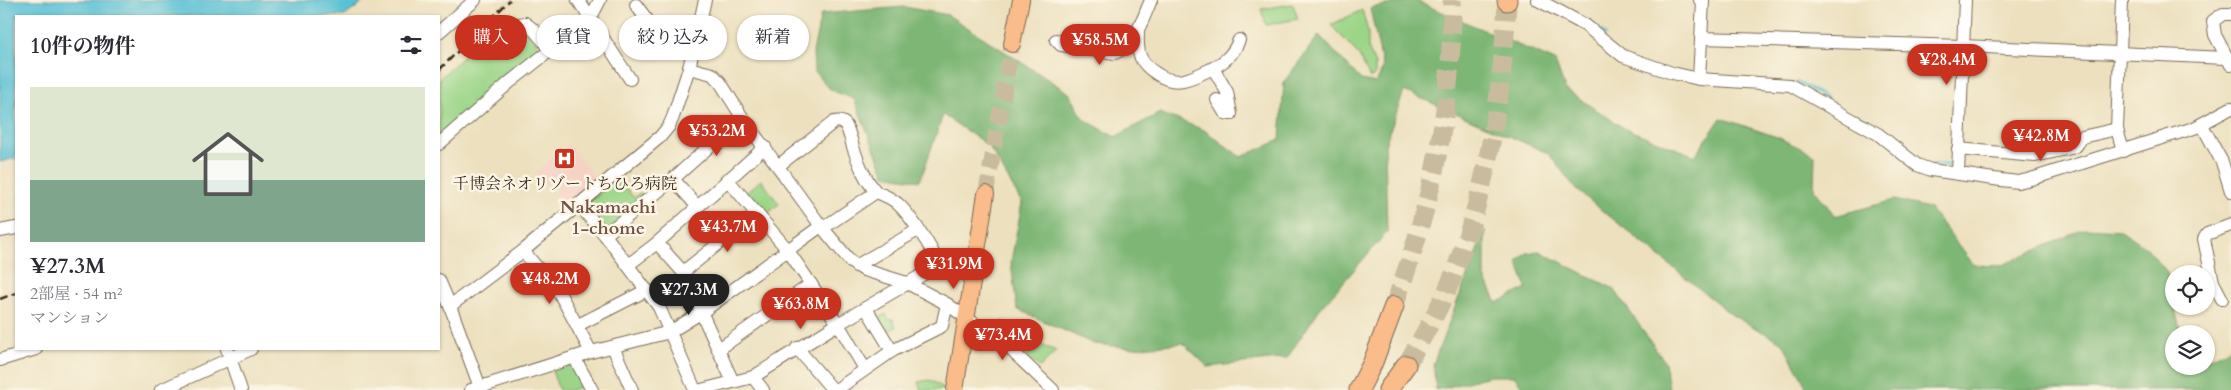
<!DOCTYPE html>
<html lang="ja">
<meta charset="utf-8">
<style>
body{margin:0;font-family:Cardo,"Noto Serif JP",serif;background:#f7f7f7;color:#2b2b33;height:100vh;display:flex;flex-direction:column;font-size:19px;white-space:nowrap}
*{box-sizing:border-box;margin:0}
p{font-size:16px;color:#7c7c81}
.icon{flex:none;width:28px;height:28px;fill:none;stroke:currentColor;stroke-width:2;stroke-linecap:round;stroke-linejoin:round}
.map{position:relative;flex:1;overflow:hidden}
.panel{position:absolute;left:15px;top:15px;width:425px;height:335px;display:flex;flex-direction:column;background:#fff;border-radius:0px;box-shadow:0 1px 4px #0004}
.panel>*{flex:none}
.top-card{position:absolute;left:455px;top:15px;width:475px;height:45px;display:flex;gap:10px}
.controls{position:absolute;left:2165px;top:265px;display:grid;gap:10px}
.controls a{display:grid;place-items:center;width:50px;height:50px;border-radius:50%;background:#fff;box-shadow:0 1px 4px #0004;font-size:25px}
.price{position:absolute;translate:-50% -42px;padding:0 11px;border-radius:18px;background:#c8321e;color:#fff;font-size:16px;line-height:32px;filter:drop-shadow(0 1px 2px #0008)}
.price::after{content:'';position:absolute;left:50%;top:30px;width:15px;height:11px;margin-left:-8px;background:inherit;clip-path:polygon(0 0,100% 0,50% 100%)}
.price.active{background:#222;color:#fff}
ul{padding:0;list-style:none}
li{display:grid;align-content:center;gap:10px;height:265px;padding:0 15px}
li span{display:grid;place-items:center;height:155px;border-radius:0px;color:#555}
li>.icon{margin-inline-start:auto}
span .icon{width:90px;height:90px;fill:#fffc;stroke-width:1}
li b{font-size:21px}
h2{display:flex;justify-content:space-between;align-items:center;height:60px;padding:0 15px;font-size:21px}
.chip{padding:0 18px;border-radius:22px;background:#fff;box-shadow:0 1px 4px #0004;font-size:18px;line-height:45px}
.chip.active{background:#c8321e;color:#fff}
.map>svg:first-child{display:block}
.built{fill:#f6d2c4}
.green{fill:#9cd588;stroke:#6c8053}
.forest{fill:#7db674;stroke:#5c7049}
.water{fill:#58c1d5;stroke:#4a767a}
.lines{fill:none;stroke-linecap:round;stroke-linejoin:round}
.stream{stroke:#58c1d5;stroke-width:2.5}
.major-tunnel{stroke:#c9bc9e;stroke-width:16;stroke-dasharray:16 8;stroke-linecap:butt}
.highway-tunnel{stroke:#c9bc9e;stroke-width:19;stroke-dasharray:19 9;stroke-linecap:butt}
.minor-casing{stroke:#796a56;stroke-width:14}
.major-casing{stroke:#796a56;stroke-width:18}
.highway-casing{stroke:#796a56;stroke-width:21}
.minor{stroke:#fff;stroke-width:12}
.major{stroke:#f9bc8a;stroke-width:16}
.highway{stroke:#f9bc8a;stroke-width:19}
.rail{stroke:#3b2a1e;stroke-width:2.5;stroke-dasharray:8 4;stroke-linecap:butt}
.labels{text-anchor:middle;stroke-width:5;stroke-linejoin:round;paint-order:stroke}
.poi-label{font-size:16px;fill:#3b2a1e;stroke:#fcf5e5}
.neighbourhood-label{font-size:18px;font-weight:bold;fill:#725247;stroke:#fcf5e5}
</style>
<div class="map">
<svg width="2231" height="390" viewBox="0 0 2231 390">
<rect width="100%" height="100%" fill="#fcf5e5"/>
<filter id="ink" filterUnits="userSpaceOnUse"><feTurbulence type="fractalNoise" baseFrequency=".02" numOctaves="2"/><feDisplacementMap in="SourceGraphic" scale="10" xChannelSelector="R" yChannelSelector="G"/><feConvolveMatrix kernelMatrix="1 2 1 2 8 2 1 2 1" color-interpolation-filters="sRGB"/></filter>
<filter id="wash" filterUnits="userSpaceOnUse"><feTurbulence type="fractalNoise" baseFrequency=".0096" numOctaves="4" result="noise"/><feDisplacementMap in="SourceGraphic" scale="20" xChannelSelector="R" yChannelSelector="G"/><feGaussianBlur stdDeviation="1.12" result="paint"/><feColorMatrix in="noise" values="0 0 0 0 0 0 0 0 0 0 0 0 0 0 0 0 0 1.4 0 .05"/><feComposite in="paint" operator="in"/></filter>
<g filter="url(#wash)">
<rect width="100%" height="100%" fill="#ece0be"/>
<!-- built -->
<path class="built" d="M568 144 596 179 566 203 556 199 557 184 552 180 545 186 534 174Z"/>
<!-- green -->
<g class="green">
<path d="M1293 4 1298 19 1266 25 1261 9Z"/>
<path d="M1362 10 1368 32V48L1375 64V76L1370 78 1358 54 1331 25Z"/>
<path d="M523 28 544 51 439 141V79L492 29Z"/>
<path d="M616 176 634 198 640 193 645 198 608 230 585 204Z"/>
<path d="M761 180 779 204 764 217 745 194Z"/>
<path d="M886 314 889 320 893 319 896 327 885 333 877 319Z"/>
<path d="M1003 321 1024 338 1056 351 1040 367 994 332Z"/>
<path d="M573 363 585 385 572 390H559L552 371Z"/>
<path d="M930 380 944 388V390H921L918 382Z"/>
</g>
<!-- forest -->
<g class="forest">
<path d="M1414 0 1555 61 1565 89 1624 128 1695 156 1721 118 1777 137 1815 155 1814 189 1835 216 1894 200 1929 208 1974 265 2000 266 2086 228 2121 230 2146 247 2167 272 2181 334H2174V366H2189L2190 370 2198 366H2206V361L2231 347V390H1808L1783 343 1732 315 1577 190 1548 153 1404 91 1385 145 1387 232 1319 310 1287 358 1208 367 1183 343 1132 348 1094 344 1017 309 1011 262 1022 203 989 146 943 115 920 181 885 175 854 99 831 90 814 71 813 52 821 14 904 7 948 15 1069 93 1084 119 1115 137 1160 113 1204 130 1241 157 1280 140 1284 82 1319 35 1361 80 1376 83 1383 68 1370 8Z"/>
<path d="M1485 230V278L1497 303 1527 288 1517 262 1527 253 1539 251 1614 289 1665 362 1669 390H1525L1514 376H1490L1436 390 1433 364Z"/>
</g>
<!-- water -->
<path class="water" d="M0 0H366L345 16H16V158L0 162Z"/>
<g class="lines">
<!-- stream -->
<g class="stream">
<path d="M1589 21 1606 35"/>
<path d="M1797 82 1827 98"/>
<path d="M1855 114 1880 127 1894 138"/>
<path d="M1931 164 1952 165"/>
</g>
</g>
</g>
<g filter="url(#ink)">
<g class="lines">
<!-- major-tunnel -->
<path class="major-tunnel" d="M986 194 1012 44"/>
<!-- highway-tunnel -->
<g class="highway-tunnel">
<path d="M1394 306C1431 206 1453 107 1452 0"/>
<path d="M1406 365C1426 332 1445 299 1458 263 1489 179 1503 90 1507 1"/>
</g>
<defs>
<g id="minor">
<path d="M578 0 630 79"/>
<path d="M1538 0 1585 25 1623 56 1672 73 1699 79 1790 85 1878 134 1917 165 1931 170 2001 180 2018 182 2031 179 2194 128 2231 108"/>
<path d="M2122 0 2117 129 2123 151"/>
<path d="M636 5 668 48"/>
<path d="M2231 14H2223L2213 21 2215 35 2231 65"/>
<path d="M493 29 525 23 534 30 551 50"/>
<path d="M1138 31C1137 52 1138 62 1157 74 1175 86 1188 80 1207 71 1222 64 1233 56 1239 40"/>
<path d="M439 32 475 0"/>
<path d="M1701 38 1963 46 2226 58"/>
<path d="M1056 40 1061 45 1115 53C1136 43 1142 21 1151 0"/>
<path d="M689 68 712 74 720 82 742 117 821 226 851 262 864 270 907 283 947 304 1011 350 1053 390"/>
<path d="M1213 68 1227 92 1231 114 1225 113 1217 100"/>
<path d="M1699 79 1703 1 1700 0"/>
<path d="M2202 125 2222 162 2231 191"/>
<path d="M439 144 510 82 590 19 600 0"/>
<path d="M1958 149 2035 156 2071 148 2076 146 2082 137 2117 129"/>
<path d="M778 166 834 122C838 121 842 121 845 124 849 130 851 140 853 147 859 164 864 178 876 192"/>
<path d="M1958 173 1965 0"/>
<path d="M673 179 742 117"/>
<path d="M727 179 787 249 838 324 865 369"/>
<path d="M578 204 605 235 659 307 695 390"/>
<path d="M0 231 16 228"/>
<path d="M605 235 673 179 697 206"/>
<path d="M657 243 683 272 733 382"/>
<path d="M523 251 560 294 591 352"/>
<path d="M628 265 657 243 765 147"/>
<path d="M856 266 918 230"/>
<path d="M683 272 757 213"/>
<path d="M439 280 450 306"/>
<path d="M2222 299 2213 282 2204 239 2207 234 2231 225"/>
<path d="M866 308 892 351"/>
<path d="M578 325 647 290"/>
<path d="M613 347 632 390"/>
<path d="M797 348 833 390"/>
<path d="M227 349 241 390"/>
<path d="M719 349 811 284"/>
<path d="M574 357 592 390"/>
<path d="M0 360 36 349"/>
<path d="M753 377 763 390"/>
<path d="M161 390 251 349"/>
<path d="M471 390 591 352 670 332 702 312 821 226"/>
<path d="M481 390 450 306 523 251 660 137 669 126 673 117 689 68 705 0"/>
<path d="M701 390 753 377 838 324 934 268 937 264C936 252 908 213 898 204 892 198 884 195 876 192L823 228"/>
<path d="M836 390 892 351 942 326 947 304"/>
</g>
<g id="major">
<path d="M1012 44 1021 0"/>
<path d="M955 390 986 194"/>
</g>
<g id="highway">
<path d="M1507 0V1"/>
<path d="M1359 390 1373 362 1394 306"/>
<path d="M1388 390 1406 365"/>
</g>
</defs>
<!-- minor casing -->
<use href="#minor" class="minor-casing"/>
<!-- major casing -->
<use href="#major" class="major-casing"/>
<!-- highway casing -->
<use href="#highway" class="highway-casing"/>
<!-- minor -->
<use href="#minor" class="minor"/>
<!-- major -->
<use href="#major" class="major"/>
<!-- highway -->
<use href="#highway" class="highway"/>
<!-- rail -->
<g class="rail">
<path d="M439 70 510 0"/>
<path d="M0 299 16 293"/>
</g>
</g>
</g>
<!-- icons -->
<defs>
<symbol id="hospital-square" viewBox="-11 -11 22 22"><rect x="-9" y="-9" width="18" height="18" rx="4" fill="#c8321e" stroke="#fcf5e5"/><path d="M-5-5h3v3.5h4V-5h3V5h-3V1.5h-4V5h-3Z" fill="#fff"/></symbol>
</defs>
<g fill-rule="evenodd">
<use href="#hospital-square" x="552" y="146" width="25" height="25"/>
</g>
<g class="labels">
<!-- poi labels -->
<g class="poi-label">
<text x="565" y="189">千博会ネオリゾートちひろ病院</text>
</g>
<!-- neighbourhood labels -->
<g class="neighbourhood-label">
<text x="608" y="213">Nakamachi<tspan x="608" dy="21">1-chome</tspan></text>
</g>
</g>
</svg>
<div class="controls">
<a><svg class="icon" aria-label="locate" viewBox="0 0 24 24"><circle cx="12" cy="12" r="6"/><path d="M12 2v4M12 18v4M2 12h4M18 12h4"/></svg></a>
<a><svg class="icon" aria-label="layers" viewBox="0 0 24 24"><path d="M12 4l9 5-9 5-9-5zM3 14l9 5 9-5"/></svg></a>
</div>
<b class="price" style="left:1100px;top:66px">¥58.5M</b>
<b class="price" style="left:1947px;top:86px">¥28.4M</b>
<b class="price" style="left:717px;top:157px">¥53.2M</b>
<b class="price" style="left:2041px;top:162px">¥42.8M</b>
<b class="price" style="left:728px;top:253px">¥43.7M</b>
<b class="price" style="left:954px;top:290px">¥31.9M</b>
<b class="price" style="left:550px;top:305px">¥48.2M</b>
<b class="price active" style="left:689px;top:316px">¥27.3M</b>
<b class="price" style="left:801px;top:330px">¥63.8M</b>
<b class="price" style="left:1003px;top:361px">¥73.4M</b>
<div class="top-card">
<a class="chip active">購入</a>
<a class="chip">賃貸</a>
<a class="chip">絞り込み</a>
<a class="chip">新着</a>
</div>
<section class="panel">
<h2>10件の物件<svg class="icon" aria-label="filters" viewBox="0 0 24 24"><path d="M4 7h16M4 17h16"/><circle cx="9" cy="7" r="2"/><circle cx="15" cy="17" r="2"/></svg></h2>
<ul>
<li><span style="background:linear-gradient(#dfe7d0 60%,#7fa58c 0)"><svg class="icon" aria-label="home" viewBox="0 0 24 24"><path d="M3 11l9-7 9 7M6 9v11h12V9"/></svg></span><div><b>¥27.3M</b><p>2部屋 · 54 m²</p><p>マンション</p></div></li>
</ul>
</section>
</div>
